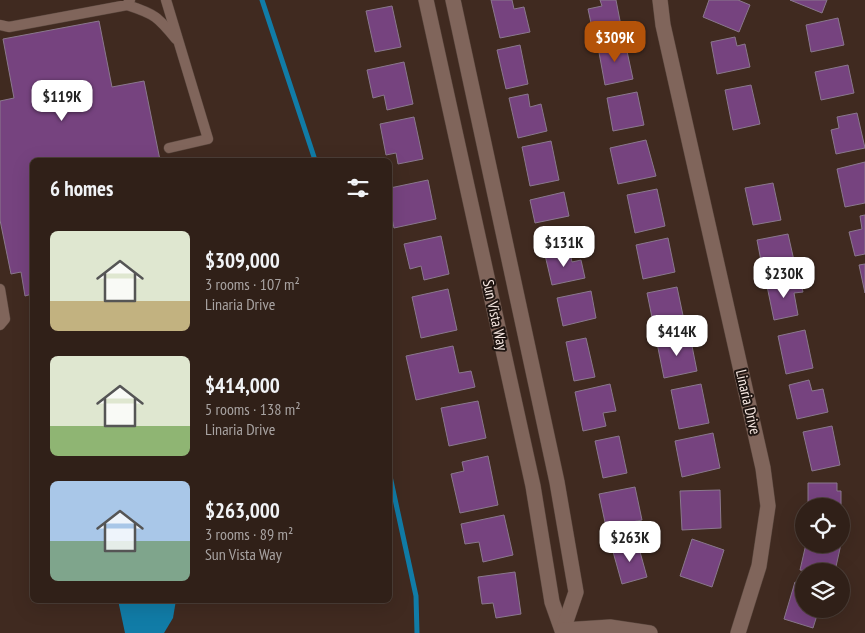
<!DOCTYPE html>
<meta charset="utf-8">
<style>
body{margin:0;font-family:"PT Sans Narrow",sans-serif;background:#3c2d25;color:#f1f3f6;height:100vh;display:flex;flex-direction:column;font-size:19px;white-space:nowrap}
*{box-sizing:border-box;margin:0}
p{font-size:16px;color:#a8a3a2}
.icon{flex:none;width:28px;height:28px;fill:none;stroke:currentColor;stroke-width:2;stroke-linecap:round;stroke-linejoin:round}
.map{position:relative;flex:1;overflow:hidden}
.details{position:absolute;left:30px;top:158px;width:362px;height:445px;display:flex;flex-direction:column;background:#302018;border-radius:8px;box-shadow:0 5px 20px #0002,0 0 0 1px #4b3e37}
.details>*{flex:none}
.controls{position:absolute;left:795px;top:498px;display:grid;gap:10px}
.controls a{display:grid;place-items:center;width:55px;height:55px;border-radius:50%;background:#302018;box-shadow:0 5px 20px #0002,0 0 0 1px #4b3e37;font-size:25px}
.price{position:absolute;translate:-50% -42px;padding:0 11px;border-radius:10px;background:#fff;color:#222;font-size:16px;line-height:32px;filter:drop-shadow(0 1px 2px #0008)}
.price::after{content:'';position:absolute;left:50%;top:30px;width:15px;height:11px;margin-left:-8px;background:inherit;clip-path:polygon(0 0,100% 0,50% 100%)}
.price.selected{background:#b45309;color:#fff}
ul{padding:0;list-style:none}
li{display:flex;align-items:center;gap:15px;height:125px;padding:0 20px}
li span{display:grid;place-items:center;flex:none;width:140px;height:100px;border-radius:8px;color:#555}
li>.icon{margin-inline-start:auto}
span .icon{width:60px;height:60px;fill:#fffc;stroke-width:1}
li b{font-size:21px}
h2{display:flex;justify-content:space-between;align-items:center;height:60px;padding:0 20px;font-size:21px}
.map>svg:first-child{display:block}
.water{fill:#117ca7}
.lines{fill:none;stroke-linecap:round;stroke-linejoin:round}
.stream{stroke:#117ca7;stroke-width:5}
.building{fill:#76437f;stroke:#8a788d}
.lane-casing{stroke:#58463d;stroke-width:11}
.street-casing{stroke:#58463d;stroke-width:16}
.lane{stroke:#80655b;stroke-width:10}
.street{stroke:#80655b;stroke-width:15}
.labels{text-anchor:middle;stroke-width:4;stroke-linejoin:round;paint-order:stroke}
.street-label{font-size:15px;fill:#f8e9e3;stroke:#1f1511}
</style>
<div class="map">
<svg width="865" height="633" viewBox="0 0 865 633">
<rect width="100%" height="100%" fill="#402a20"/>
<!-- water -->
<path class="water" d="M118 600H176L173 618 164 633H125Z"/>
<g class="lines">
<!-- stream -->
<g class="stream">
<path d="M262 0 315 160"/>
<path d="M390 476 416 596 417 633"/>
</g>
</g>
<!-- building -->
<g class="building">
<path d="M491 0H512L514 9 524 7 530 32 500 38Z"/>
<path d="M600 0H616L622 31 594 37 588 9 602 6Z"/>
<path d="M709 0H738L750 5 739 32 703 17Z"/>
<path d="M790 0H827L822 13Z"/>
<path d="M392 6 401 47 375 52 366 11Z"/>
<path d="M838 18 844 45 811 52 806 25Z"/>
<path d="M99 21 112 87 144 81 160 160H32V294L25 296 21 272 11 274 0 220V101L14 98 3 39Z"/>
<path d="M735 37 737 46 745 44 750 67 717 74 711 42Z"/>
<path d="M625 42 633 79 605 85 598 47Z"/>
<path d="M520 45 528 84 506 89 497 50Z"/>
<path d="M404 62 413 104 387 110 384 95 373 98 367 70Z"/>
<path d="M848 65 854 93 821 100 815 72Z"/>
<path d="M751 85 760 124 733 130 725 90Z"/>
<path d="M637 92 644 125 613 131 607 98Z"/>
<path d="M528 94 530 107 541 104 547 131 518 138 509 98Z"/>
<path d="M857 113 865 148 836 154 831 130 839 128 837 117Z"/>
<path d="M414 117 423 159 398 164 396 153 386 155 380 124Z"/>
<path d="M646 140 656 176 618 184 610 148Z"/>
<path d="M551 141 559 180 530 186 522 147Z"/>
<path d="M865 162V203L845 207 837 169Z"/>
<path d="M428 180 436 219 394 228 390 208V188Z"/>
<path d="M773 183 781 220 753 225 745 188Z"/>
<path d="M657 189 665 226 635 233 627 195Z"/>
<path d="M564 192 569 216 535 223 530 200Z"/>
<path d="M865 215V254L855 256 849 232 862 229 860 216Z"/>
<path d="M788 234 795 265 763 271 757 240Z"/>
<path d="M441 236 449 274 424 280 421 266 410 269 404 244Z"/>
<path d="M668 238 675 272 643 279 636 245Z"/>
<path d="M569 249 572 262 581 260 585 278 552 285 545 255Z"/>
<path d="M865 264V293L859 265Z"/>
<path d="M800 279 803 292 794 293 798 315 774 320 767 286Z"/>
<path d="M677 287 685 325 655 332 647 293Z"/>
<path d="M448 289 457 330 421 338 412 297Z"/>
<path d="M591 291 596 318 563 326 557 298Z"/>
<path d="M805 330 813 368 786 374 778 336Z"/>
<path d="M690 336 697 371 664 378 657 343Z"/>
<path d="M586 338 595 377 574 381 566 342Z"/>
<path d="M453 346 459 373 471 371 475 387 416 400 406 356Z"/>
<path d="M809 380 812 391 823 389 828 412 797 419 789 385Z"/>
<path d="M610 384 616 411 603 413 606 426 583 431 575 392Z"/>
<path d="M701 384 709 423 679 429 671 390Z"/>
<path d="M478 401 486 438 449 446 441 408Z"/>
<path d="M832 426 840 465 812 471 803 432Z"/>
<path d="M713 433 720 468 682 477 675 441Z"/>
<path d="M619 436 627 473 603 478 595 441Z"/>
<path d="M488 456 498 505 460 513 451 474 464 471 462 462Z"/>
<path d="M808 483H837V491H841V506H808Z"/>
<path d="M635 487 642 520 606 527 599 494Z"/>
<path d="M720 490 721 528 682 530 680 491Z"/>
<path d="M504 515 513 555 483 562 479 542 465 544 461 524Z"/>
<path d="M692 539 724 550 712 587 680 576Z"/>
<path d="M637 541 647 577 622 584 612 548Z"/>
<path d="M806 544H841L835 571H808L800 570Z"/>
<path d="M515 572 521 614 496 618 493 603 482 604 478 577Z"/>
<path d="M795 582 804 585V609H819L813 628 784 619Z"/>
</g>
<g class="lines">
<defs>
<g id="lane">
<path d="M166 0 208 139 169 148"/>
<path d="M127 5C155 14 158 17 176 39"/>
<path d="M0 25 9 27 127 5 130 0"/>
<path d="M0 289 5 319 0 325"/>
</g>
<g id="street">
<path d="M426 0 533 486 552 602 563 633"/>
<path d="M453 0 557 482 576 592 563 630"/>
<path d="M660 0 663 25 763 468 768 506 759 566 738 633"/>
<path d="M563 630 610 627 650 633"/>
</g>
</defs>
<!-- lane casing -->
<use href="#lane" class="lane-casing"/>
<!-- street casing -->
<use href="#street" class="street-casing"/>
<!-- lane -->
<use href="#lane" class="lane"/>
<!-- street -->
<use href="#street" class="street"/>
</g>
<g class="labels">
<!-- street labels -->
<g class="street-label">
<text transform="translate(495 315) rotate(78)" y="5">Sun Vista Way</text>
<text transform="translate(748 402) rotate(77)" y="5">Linaria Drive</text>
</g>
</g>
</svg>
<div class="controls">
<a><svg class="icon" aria-label="locate" viewBox="0 0 24 24"><circle cx="12" cy="12" r="6"/><path d="M12 2v4M12 18v4M2 12h4M18 12h4"/></svg></a>
<a><svg class="icon" aria-label="layers" viewBox="0 0 24 24"><path d="M12 4l9 5-9 5-9-5zM3 14l9 5 9-5"/></svg></a>
</div>
<b class="price selected" style="left:615px;top:63px">$309K</b>
<b class="price" style="left:62px;top:122px">$119K</b>
<b class="price" style="left:564px;top:268px">$131K</b>
<b class="price" style="left:784px;top:299px">$230K</b>
<b class="price" style="left:677px;top:357px">$414K</b>
<b class="price" style="left:630px;top:563px">$263K</b>
<section class="details">
<h2>6 homes<svg class="icon" aria-label="filters" viewBox="0 0 24 24"><path d="M4 7h16M4 17h16"/><circle cx="9" cy="7" r="2"/><circle cx="15" cy="17" r="2"/></svg></h2>
<ul>
<li><span style="background:linear-gradient(#dfe7d0 70%,#c2b280 0)"><svg class="icon" aria-label="home" viewBox="0 0 24 24"><path d="M3 11l9-7 9 7M6 9v11h12V9"/></svg></span><div><b>$309,000</b><p>3 rooms · 107 m²</p><p>Linaria Drive</p></div></li>
<li><span style="background:linear-gradient(#dfe7d0 70%,#8fb573 0)"><svg class="icon" aria-label="home" viewBox="0 0 24 24"><path d="M3 11l9-7 9 7M6 9v11h12V9"/></svg></span><div><b>$414,000</b><p>5 rooms · 138 m²</p><p>Linaria Drive</p></div></li>
<li><span style="background:linear-gradient(#a9c7e8 60%,#7fa58c 0)"><svg class="icon" aria-label="home" viewBox="0 0 24 24"><path d="M3 11l9-7 9 7M6 9v11h12V9"/></svg></span><div><b>$263,000</b><p>3 rooms · 89 m²</p><p>Sun Vista Way</p></div></li>
</ul>
</section>
</div>
